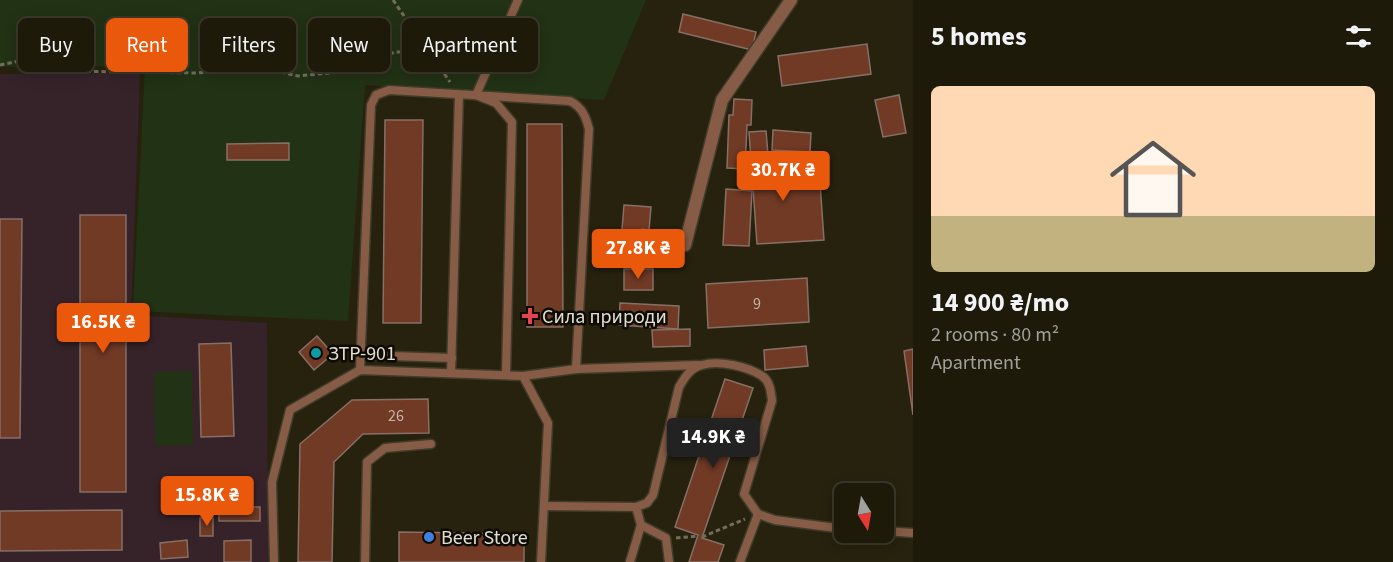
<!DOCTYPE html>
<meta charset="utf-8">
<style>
body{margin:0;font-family:"Source Sans 3",sans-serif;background:#2a2718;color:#f1f3f6;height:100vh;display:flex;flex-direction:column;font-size:22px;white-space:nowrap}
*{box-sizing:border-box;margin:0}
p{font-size:20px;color:#a0a19c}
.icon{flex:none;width:33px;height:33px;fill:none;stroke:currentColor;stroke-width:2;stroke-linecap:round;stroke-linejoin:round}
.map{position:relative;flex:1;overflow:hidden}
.panel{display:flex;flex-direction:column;background:#1d1a0a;width:480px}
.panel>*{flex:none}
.hud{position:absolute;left:18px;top:18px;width:570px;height:54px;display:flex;gap:12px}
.needle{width:39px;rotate:169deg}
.buttons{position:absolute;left:834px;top:483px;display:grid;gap:12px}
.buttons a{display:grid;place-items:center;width:60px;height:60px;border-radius:9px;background:#1d1a0a;box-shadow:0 3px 15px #0003,0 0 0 2px #3b382b;font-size:30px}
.price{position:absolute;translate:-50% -51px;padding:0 14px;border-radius:6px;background:#ea580c;color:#fff;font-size:20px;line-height:39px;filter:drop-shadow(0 2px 3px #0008)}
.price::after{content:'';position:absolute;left:50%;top:36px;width:18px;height:14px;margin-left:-9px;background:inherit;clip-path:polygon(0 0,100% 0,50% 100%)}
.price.on{background:#222;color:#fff}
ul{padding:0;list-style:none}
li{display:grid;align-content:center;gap:12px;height:318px;padding:0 18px}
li+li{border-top:2px solid #3b382b}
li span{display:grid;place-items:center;height:186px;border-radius:9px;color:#555}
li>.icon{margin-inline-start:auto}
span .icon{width:108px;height:108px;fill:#fffc;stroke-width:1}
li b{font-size:26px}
h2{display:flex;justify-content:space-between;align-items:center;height:72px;padding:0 18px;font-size:26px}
.tag{padding:0 21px;border-radius:9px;background:#1d1a0a;box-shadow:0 3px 15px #0003,0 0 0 2px #3b382b;font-size:21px;line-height:54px}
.tag.on{background:#ea580c;color:#fff}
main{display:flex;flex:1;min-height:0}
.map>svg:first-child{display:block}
.industrial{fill:#36232a}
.green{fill:#223215}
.building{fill:#703a25;stroke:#876f66;stroke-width:1.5}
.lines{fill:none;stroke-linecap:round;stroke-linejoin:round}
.service-casing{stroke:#413c29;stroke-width:11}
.minor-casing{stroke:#413c29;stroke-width:15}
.path{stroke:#726d5d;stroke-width:3;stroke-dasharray:4.5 3;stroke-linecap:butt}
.service{stroke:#865c46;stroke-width:8}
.minor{stroke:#865c46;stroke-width:12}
.health-dot{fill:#e0444e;stroke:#0e0b04;stroke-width:2}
.culture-dot{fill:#0f9aa8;stroke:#0e0b04;stroke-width:2}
.shop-dot{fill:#3f7fe0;stroke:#0e0b04;stroke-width:2}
.labels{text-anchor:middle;stroke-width:5;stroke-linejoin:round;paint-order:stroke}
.number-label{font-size:16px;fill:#c4b4a6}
.poi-label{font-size:20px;fill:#e0ddd1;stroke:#0e0b04;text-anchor:start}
</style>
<main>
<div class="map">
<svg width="913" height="562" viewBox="0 0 913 562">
<rect width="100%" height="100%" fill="#27220e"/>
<!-- industrial -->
<path class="industrial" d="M140 73 131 315 267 323 268 562H0V74Z"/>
<!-- green -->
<g class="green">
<path d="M0 0H646L604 100 365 85 348 321 133 311 145 66 0 67Z"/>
<path d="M192 371 193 445 155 446 154 372Z"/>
</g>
<!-- building -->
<g class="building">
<path d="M683 14 756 32 752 50 679 32Z"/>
<path d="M867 44 871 74 782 86 778 56Z"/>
<path d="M899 95 906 133 883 137 875 100Z"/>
<path d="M734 99 752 100 751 125H747L745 169 727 168 729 115H733Z"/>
<path d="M385 120H423L421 323H383Z"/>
<path d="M527 124H562L563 327H527Z"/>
<path d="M773 130 811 133 810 152 772 150Z"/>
<path d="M766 131 770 178 787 177 788 185 820 183 824 240 757 244 749 132Z"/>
<path d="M289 143V160H227V144Z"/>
<path d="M726 189 752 191 749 246 723 245Z"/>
<path d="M624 205 651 207 649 230 642 229 639 267 619 265Z"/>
<rect x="80" y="215" width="46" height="277"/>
<path d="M0 219H22L20 438H0Z"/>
<rect x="624" y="269" width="29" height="21"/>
<path d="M807 278 809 322 708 328 706 284Z"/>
<path d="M620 303 679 306 678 329 619 325Z"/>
<path d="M690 329V346L653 347 652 330Z"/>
<path d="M317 336 333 354 314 370 299 352Z"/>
<path d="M231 343 234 436 201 437 199 344Z"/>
<path d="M806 346 808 366 765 370 764 350Z"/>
<path d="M913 349V415L904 351Z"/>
<path d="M725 379 753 388 702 538 724 545 718 562H689L698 535 675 527Z"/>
<path d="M428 399 429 433 363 434 334 462 332 562H298L300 444 352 400Z"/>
<path d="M172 494H186L187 512H172Z"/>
<rect x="219" y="507" width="41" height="14"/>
<path d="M122 510V550L0 551V511Z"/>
<rect x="200" y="518" width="13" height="18"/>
<path d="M399 532 524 534V562H399Z"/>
<path d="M187 540 188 557 161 559 160 543Z"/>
<path d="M251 540V562H224V541Z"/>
</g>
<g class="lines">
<defs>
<g id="service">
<path d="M361 355 452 358"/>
<path d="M576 369 698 365"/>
<path d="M360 370 371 105 376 95 389 90 570 101C582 107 586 117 589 129L576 369 523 376"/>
<path d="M451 373 459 95"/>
<path d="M506 374 512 122 496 103 476 95 518 0"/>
<path d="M544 506 636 507 647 503 653 495 679 387C685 377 690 368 702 365 718 360 747 366 762 376 770 381 771 392 772 401L744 494 758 514 775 520 844 529"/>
<path d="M641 525 666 538 669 562"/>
<path d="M884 531 913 533"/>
<path d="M274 562 272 482 290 410 360 370 523 376 548 423 541 562"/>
<path d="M365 562 367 462 385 448 431 444"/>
<path d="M630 562 641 525 636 507"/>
<path d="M740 562 758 514"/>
</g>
<path id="minor" d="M685 245 722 100 791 0"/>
</defs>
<!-- service casing -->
<use href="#service" class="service-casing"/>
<!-- minor casing -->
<use href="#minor" class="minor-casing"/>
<!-- path -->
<g class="path">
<path d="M393 0 450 82"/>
<path d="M0 65 34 58 62 71 197 73 263 68 298 76 340 72 395 52H461L469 34 492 23 497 25"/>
<path d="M702 537 745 519"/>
<path d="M676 538 698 536"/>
</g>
<!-- service -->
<use href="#service" class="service"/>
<!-- minor -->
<use href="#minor" class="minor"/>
</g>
<!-- markers -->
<path class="health-dot" d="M527 307h6v6h6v6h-6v6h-6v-6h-6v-6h6z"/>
<circle class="culture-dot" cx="316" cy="353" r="6"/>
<circle class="shop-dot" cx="429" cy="537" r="6"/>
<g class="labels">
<!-- number labels -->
<g class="number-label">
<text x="757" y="309">9</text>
<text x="396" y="421">26</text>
</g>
<!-- poi labels -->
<g class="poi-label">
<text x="542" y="323">Сила природи</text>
<text x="328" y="360">ЗТР-901</text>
<text x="441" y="544">Beer Store</text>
</g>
</g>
</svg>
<div class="buttons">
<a><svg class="needle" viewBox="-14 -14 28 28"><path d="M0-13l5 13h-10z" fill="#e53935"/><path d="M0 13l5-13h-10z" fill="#a0a19c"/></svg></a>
</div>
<b class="price" style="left:783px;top:202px">30.7K ₴</b>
<b class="price" style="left:638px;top:280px">27.8K ₴</b>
<b class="price" style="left:103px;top:354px">16.5K ₴</b>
<b class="price on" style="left:713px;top:469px">14.9K ₴</b>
<b class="price" style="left:207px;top:527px">15.8K ₴</b>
<div class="hud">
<a class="tag">Buy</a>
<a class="tag on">Rent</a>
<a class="tag">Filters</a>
<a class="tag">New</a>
<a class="tag">Apartment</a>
</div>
</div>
<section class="panel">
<h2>5 homes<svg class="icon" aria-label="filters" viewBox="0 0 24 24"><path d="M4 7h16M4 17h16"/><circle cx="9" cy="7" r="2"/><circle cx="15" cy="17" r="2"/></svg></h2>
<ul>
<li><span style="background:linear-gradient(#ffd9b3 70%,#c2b280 0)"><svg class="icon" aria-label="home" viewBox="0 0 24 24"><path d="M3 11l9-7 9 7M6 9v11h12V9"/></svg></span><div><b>14 900 ₴/mo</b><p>2 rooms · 80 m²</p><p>Apartment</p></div></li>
</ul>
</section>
</main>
